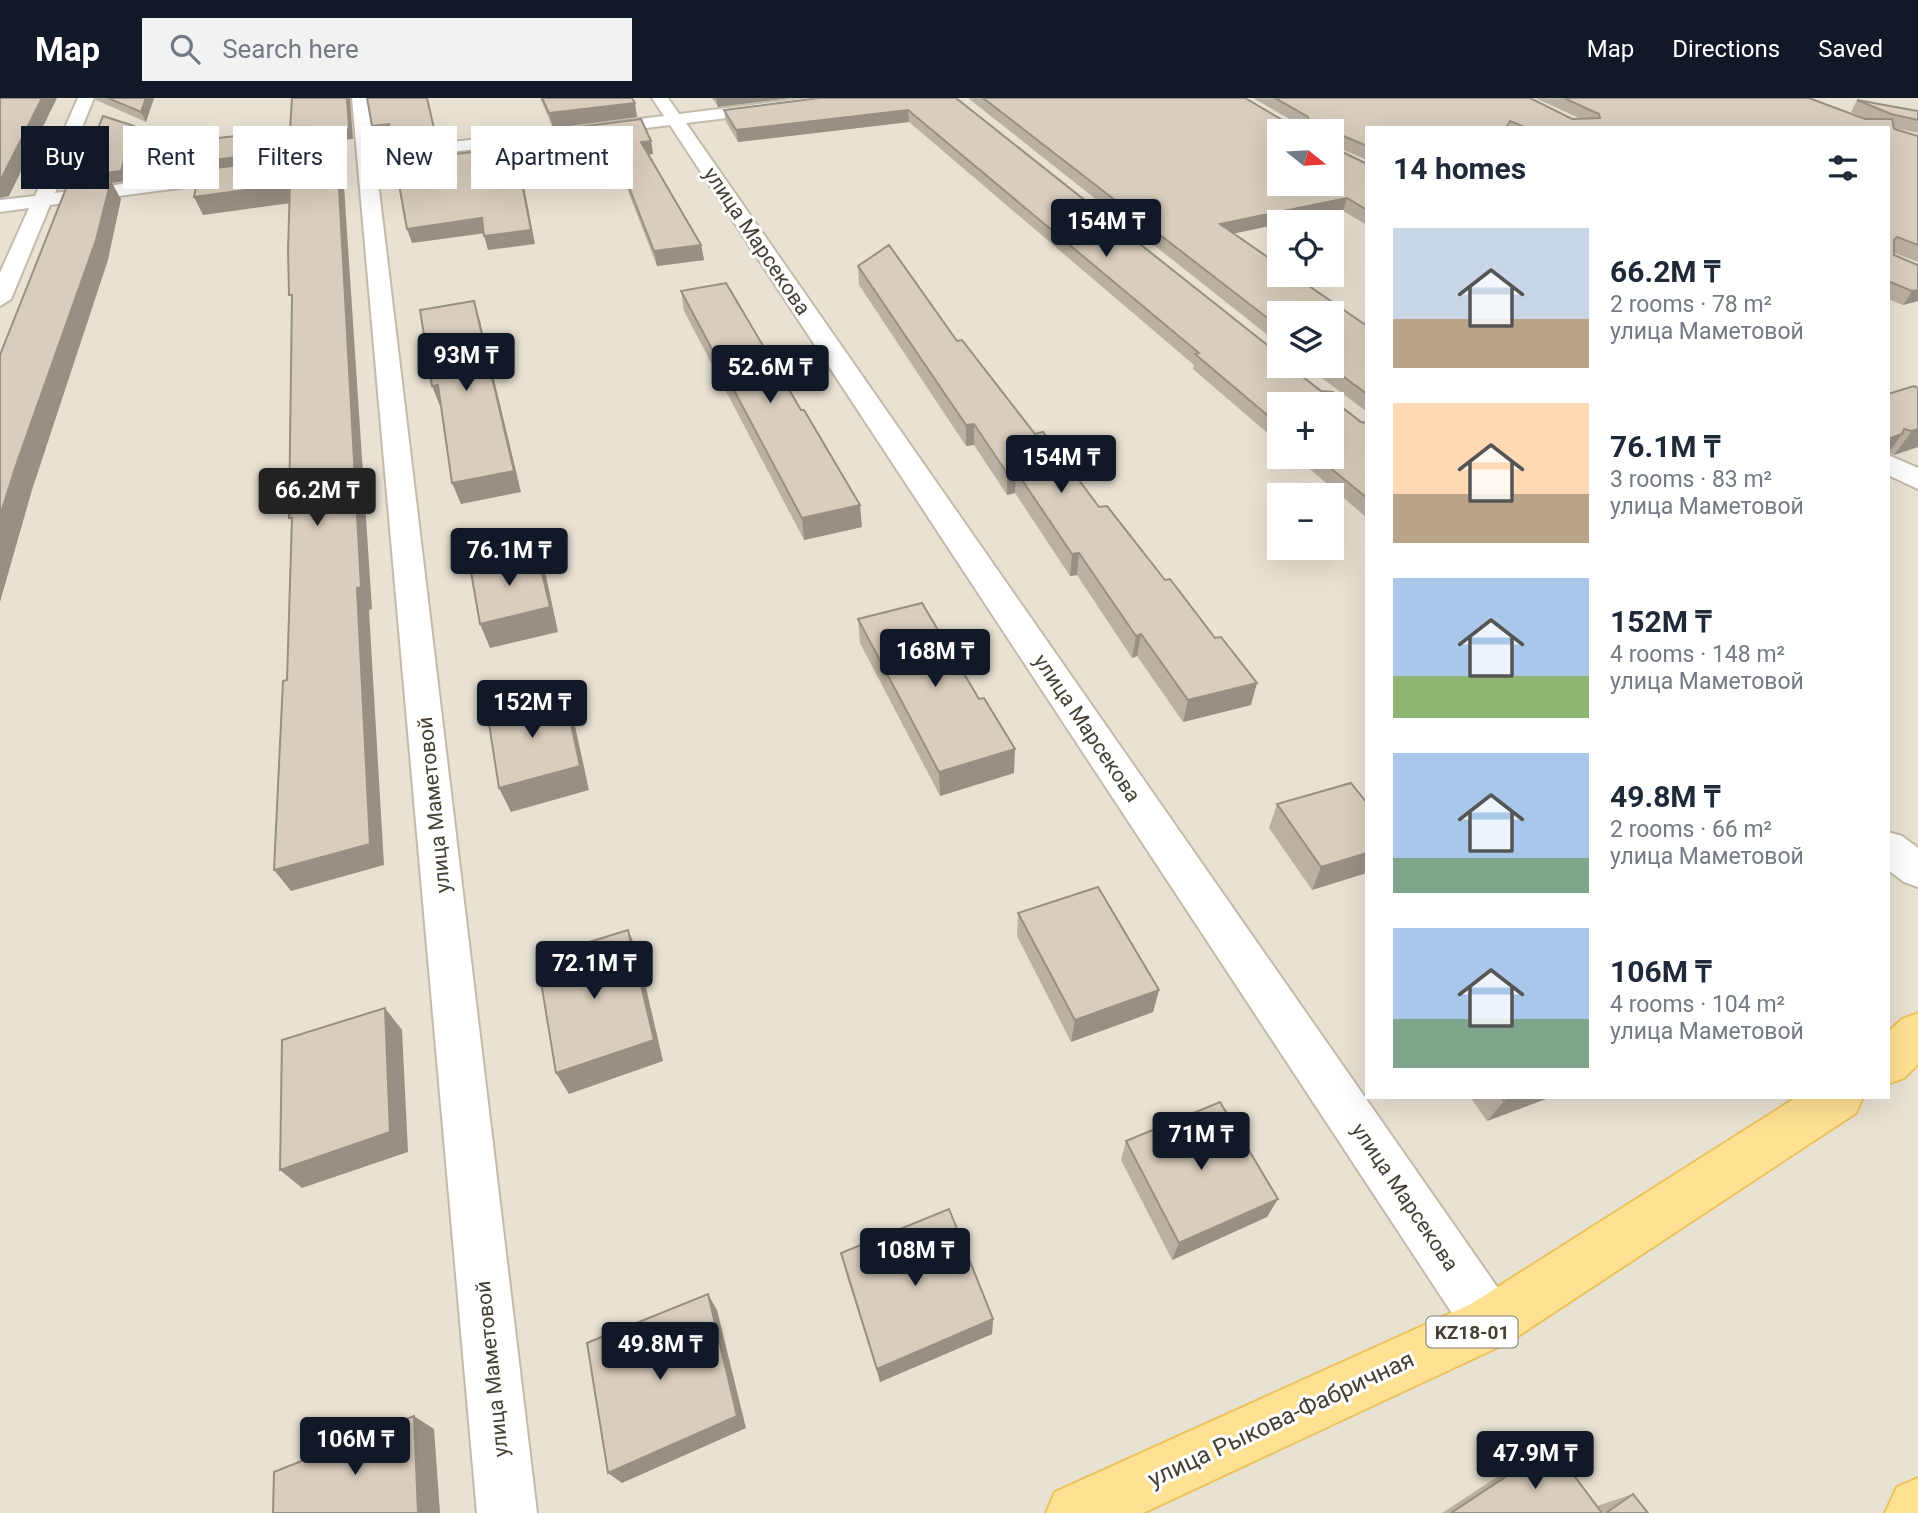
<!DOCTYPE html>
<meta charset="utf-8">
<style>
body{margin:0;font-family:Roboto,sans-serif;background:#f2f2f3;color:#1f2937;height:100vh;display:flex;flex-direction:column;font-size:26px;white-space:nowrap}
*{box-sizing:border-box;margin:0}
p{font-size:23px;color:#747a83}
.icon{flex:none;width:38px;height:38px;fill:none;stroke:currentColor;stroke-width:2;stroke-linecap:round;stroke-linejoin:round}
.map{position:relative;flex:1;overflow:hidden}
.sheet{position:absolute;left:1365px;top:28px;width:525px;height:973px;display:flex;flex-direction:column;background:#fff;border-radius:0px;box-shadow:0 7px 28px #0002}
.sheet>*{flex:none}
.hud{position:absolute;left:21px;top:28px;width:665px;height:63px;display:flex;gap:14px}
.needle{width:46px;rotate:108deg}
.fabs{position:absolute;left:1267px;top:21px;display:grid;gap:14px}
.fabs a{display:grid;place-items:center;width:77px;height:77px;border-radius:0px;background:#fff;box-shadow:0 7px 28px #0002;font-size:35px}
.price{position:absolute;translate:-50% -60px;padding:0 16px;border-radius:7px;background:#111827;color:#fff;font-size:23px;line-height:46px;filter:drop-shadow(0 2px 4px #0008)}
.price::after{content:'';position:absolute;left:50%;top:42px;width:21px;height:16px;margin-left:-10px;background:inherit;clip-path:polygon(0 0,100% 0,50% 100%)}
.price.selected{background:#222;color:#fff}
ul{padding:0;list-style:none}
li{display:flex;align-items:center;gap:21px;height:175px;padding:0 28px}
li span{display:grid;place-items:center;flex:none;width:196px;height:140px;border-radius:0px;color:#555}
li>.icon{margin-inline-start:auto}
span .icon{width:84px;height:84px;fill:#fffc;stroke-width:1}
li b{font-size:30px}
h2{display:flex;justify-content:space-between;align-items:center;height:84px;padding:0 28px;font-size:30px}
.tag{padding:0 24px;border-radius:0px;background:#fff;box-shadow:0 7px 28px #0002;font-size:24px;line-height:63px}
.tag.selected{background:#111827;color:#fff}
header{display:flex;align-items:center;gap:42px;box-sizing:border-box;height:98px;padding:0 35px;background:#111827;color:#fff}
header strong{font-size:33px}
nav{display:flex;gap:38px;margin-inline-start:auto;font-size:24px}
.search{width:490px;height:63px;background:#f2f2f3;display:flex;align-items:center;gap:18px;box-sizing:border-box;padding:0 24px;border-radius:0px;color:#747a83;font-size:26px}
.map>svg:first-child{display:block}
.residential{fill:#e8e2d3;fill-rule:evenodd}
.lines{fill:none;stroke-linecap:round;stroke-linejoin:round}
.minor-casing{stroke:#c3baaa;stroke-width:4}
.major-casing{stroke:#ecc25b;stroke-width:4}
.minor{fill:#fff;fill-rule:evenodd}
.major{fill:#ffe193;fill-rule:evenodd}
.wall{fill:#bbb1a3}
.shaded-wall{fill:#989084}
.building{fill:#d9cebd;stroke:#989084;stroke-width:2;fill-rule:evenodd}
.labels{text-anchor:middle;stroke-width:6;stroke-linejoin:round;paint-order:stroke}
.shield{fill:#fff;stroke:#7e7971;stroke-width:2}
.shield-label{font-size:19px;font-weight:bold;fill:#474034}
.street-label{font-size:21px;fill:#474034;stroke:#fff}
.near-street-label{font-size:24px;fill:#474034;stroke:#fff}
</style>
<header>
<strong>Map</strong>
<div class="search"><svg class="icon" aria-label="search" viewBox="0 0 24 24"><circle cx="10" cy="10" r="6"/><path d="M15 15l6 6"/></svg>Search here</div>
<nav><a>Map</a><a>Directions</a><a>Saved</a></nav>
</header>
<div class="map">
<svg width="1918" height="1415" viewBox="0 0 1918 1415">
<rect width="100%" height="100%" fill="#f4efe5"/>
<!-- residential -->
<path class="residential" d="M0 0H1918V1415H0ZM1367 30H1888V999H1367ZM1279 33H1332V86H1279ZM1279 124H1332V177H1279ZM1279 215H1332V268H1279ZM1279 306H1332V359H1279ZM1279 397H1332V450H1279Z"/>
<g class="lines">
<defs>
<g id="minor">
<path d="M78 0H94L55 95 248 69 257 75 248 81 50 107 11 201 0 208V175L29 110 0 114V102L35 98Z"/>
<path d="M352 0H368L537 1415H477Z"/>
<path d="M652 0H668L679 16 810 0H858L850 5 686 25 1509 1206 1517 1225 1509 1244 1490 1252 1471 1244 670 27 387 62 378 57 387 52 664 18Z"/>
<path d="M1888 357 1918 370V391L1888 377Z"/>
<path d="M1888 734 1902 738 1918 750V789L1904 784 1888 772Z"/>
</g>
<g id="major">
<path d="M1918 915V966L1904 980 1888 986V934L1902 921Z"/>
<path d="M1797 999H1863L1856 1015 1509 1244 1143 1415H1046L1055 1394 1471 1206Z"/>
<path d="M1918 1380V1415H1885L1897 1389Z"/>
</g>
</defs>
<!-- minor casing -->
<use href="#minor" class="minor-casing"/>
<!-- major casing -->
<use href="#major" class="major-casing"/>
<!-- minor -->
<use href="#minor" class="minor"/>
<!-- major -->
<use href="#major" class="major"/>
</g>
<!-- wall -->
<g class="wall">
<path d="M95 0H154L146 24 96 2Z"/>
<path d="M540 0H632L637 19 553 30Z"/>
<path d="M712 0H791L718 9Z"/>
<path d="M956 0 1279 260 1361 324 1367 325V420L1296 359H1332L1279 306V345L1193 271 1194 267 909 24 738 44 726 24 724 12Z"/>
<path d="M968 0H1245L1284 23H1293L1253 0H1530L1572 21 1579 20 1535 0H1809L1865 21H1867L1851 14 1857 2 1918 13V35L1894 30 1918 38V164L1894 155V157L1918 203 1903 207 1888 201V30H1367V62L1332 47V49L1367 65V127L1343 113 1234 135 1367 228V314L1306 268H1332L1279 215V246Z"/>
<path d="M556 32 651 43 653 56 648 57 701 147 704 162 657 168 617 65 570 70 559 45Z"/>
<path d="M858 168 957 243 1035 336 1099 409 1251 607 1183 624 1137 558 1132 560 1077 477 1070 478 1015 395 1007 397 974 347 966 348 859 187Z"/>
<path d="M681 193 801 312 862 429 804 442 684 213Z"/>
<path d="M1914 288 1918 349 1894 357 1889 355 1888 356V296Z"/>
<path d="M858 521 1014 675 940 698 860 545Z"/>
<path d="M1367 705 1312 792 1269 730 1277 706Z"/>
<path d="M1018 815 1159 892 1153 914 1071 944 1017 838Z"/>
<path d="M1470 999H1551L1487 1023Z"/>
<path d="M1126 1043 1267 1119 1172 1162 1121 1062Z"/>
<path d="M841 1155 993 1221 992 1236 880 1284 845 1172Z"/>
<path d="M1552 1348 1597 1408 1633 1396 1648 1415H1442L1520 1364Z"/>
</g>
<!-- shaded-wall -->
<g class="shaded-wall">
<path d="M42 0H57L9 98 0 100V83Z"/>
<path d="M146 0H154L146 24 141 14Z"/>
<path d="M347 0H350L353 41 341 42 342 56 337 57 343 73 372 511 369 512 384 767 291 793 274 772 337 57 211 73 206 63 338 32Z"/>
<path d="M427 0 438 44 395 50 392 40Z"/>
<path d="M716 0H791L718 9Z"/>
<path d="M635 5 637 19 553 30 549 15Z"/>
<path d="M908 12 909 24 738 44 736 32Z"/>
<path d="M389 26 393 36 375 38 372 28Z"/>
<path d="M134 28 139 37 126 83 112 85 121 101 108 162 32 392 0 504V418L85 89 79 78Z"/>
<path d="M651 43 653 56 643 57 641 44Z"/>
<path d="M515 49 519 63 535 146 488 152 484 138Z"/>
<path d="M614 51 617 65 570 70 567 57Z"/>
<path d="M290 86 298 104 203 117 194 99Z"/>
<path d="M1347 100 1343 113 1289 124H1279V126L1218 139 1220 126Z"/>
<path d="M482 120 486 135 412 145 407 131Z"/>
<path d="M701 147 704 162 657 168 654 153Z"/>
<path d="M1918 192V203L1903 207 1912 193Z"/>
<path d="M474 203 480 223 521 394 461 406 452 385Z"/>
<path d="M438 287 446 307 440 308 432 288Z"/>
<path d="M974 326V347L966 348V327Z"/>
<path d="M1918 331V349L1894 357 1912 333Z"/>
<path d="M1902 336 1888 356V341Z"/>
<path d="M1016 373 1015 395 1007 397V375Z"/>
<path d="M860 407 862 429 804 442 802 420Z"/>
<path d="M537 454 546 478 558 534 490 550 480 526Z"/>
<path d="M1079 455 1077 477 1070 478 1072 456Z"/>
<path d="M1141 536 1137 558 1132 560 1136 538Z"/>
<path d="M1257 585 1251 607 1183 624 1188 602Z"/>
<path d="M564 594 573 619 589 692 511 714 499 690Z"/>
<path d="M1015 651 1014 675 940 698 939 674Z"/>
<path d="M1367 755V775L1312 792 1321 769Z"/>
<path d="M628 832 638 855 663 963 569 996 556 975Z"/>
<path d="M1159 892 1153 914 1071 944 1075 922Z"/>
<path d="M385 910 402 932 408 1054 302 1090 280 1072Z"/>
<path d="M1514 999H1551L1487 1023 1504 1003Z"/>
<path d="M1278 1101 1267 1119 1172 1162 1179 1145Z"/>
<path d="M708 1196 717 1212 746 1330 622 1385 608 1375Z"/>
<path d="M993 1221 992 1236 880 1284 877 1271Z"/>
<path d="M414 1318 434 1331 440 1415H418Z"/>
</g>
<!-- building -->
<g class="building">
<path d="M1 0H42L0 83V1Z"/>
<path d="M108 0H146L141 14Z"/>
<path d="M292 0H347L349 31 338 32 339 46 206 63 210 41 290 32Z"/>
<path d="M367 0H427L435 35 392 40 389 26 372 28Z"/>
<path d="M542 0H632L635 5 549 15Z"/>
<path d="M819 0H956L1276 254 1279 260V268H1289L1321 293 1333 294 1334 303 1361 324 1367 325V400L1317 359H1332V306H1279V327L1195 256 1199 255 908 12 736 32 724 12Z"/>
<path d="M983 0H1245L1284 23H1309L1308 19 1275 0H1530L1572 21 1600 20 1599 16 1564 0H1809L1865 21H1892L1894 31 1918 38V147L1897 139 1894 142V157L1918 167V192L1912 193 1888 183V30H1527L1510 23 1506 30H1367V48L1334 34 1332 49 1367 66V112L1347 100 1220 126 1279 167V177H1293L1367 228V296L1329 268H1332V215H1279V229ZM1279 33H1332V86H1279Z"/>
<path d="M1857 2 1918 13V22L1891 16Z"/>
<path d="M103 18 134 28 121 73 79 78Z"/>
<path d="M641 21 651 43 641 44 701 147 654 153 614 51 567 57 556 32Z"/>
<path d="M437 47 440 58 515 49 531 132 484 138 482 120 407 131 393 53Z"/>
<path d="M337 55 361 489 357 490 370 746 274 772 283 583 287 582 292 420H289L292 197H289L288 153 290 86 194 99 199 72Z"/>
<path d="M111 82 96 142 15 370 0 418V257L67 88Z"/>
<path d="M889 147 957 243 962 242 1035 336 1043 334 1099 409 1107 408 1165 482 1170 481 1215 540 1221 539 1257 585 1188 602 1141 536 1136 538 1079 455 1072 456 1016 373 1007 375 974 326 966 327 858 168Z"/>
<path d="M726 185 801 312H804L860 407 802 420 681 193Z"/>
<path d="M474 203 514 373 452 385 438 287 432 288 420 212Z"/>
<path d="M1914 288 1918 290V331L1912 333 1904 331 1902 336 1888 341V296Z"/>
<path d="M537 454 550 509 480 526 470 468Z"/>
<path d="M922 505 979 601 984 600 1015 651 939 674 858 521Z"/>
<path d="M564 594 580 668 499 690 487 613Z"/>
<path d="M1351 685 1367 705V755L1321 769 1277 706Z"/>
<path d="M1098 789 1159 892 1075 922 1018 815Z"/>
<path d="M628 832 654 942 556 975 537 860Z"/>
<path d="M385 910 390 1034 280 1072 282 942Z"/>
<path d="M1501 999H1514L1504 1003Z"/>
<path d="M1220 1004 1278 1101 1179 1145 1126 1043Z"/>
<path d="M949 1111 993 1221 877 1271 841 1155Z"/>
<path d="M708 1196 737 1318 608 1375 587 1245Z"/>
<path d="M414 1318 418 1415H273L274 1374Z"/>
<path d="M1552 1348 1602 1415H1451Z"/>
<path d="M1633 1396 1648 1415H1606Z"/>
</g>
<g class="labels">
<!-- shield labels -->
<rect class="shield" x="1426.5" y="1218.5" width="91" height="31" rx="5"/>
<g class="shield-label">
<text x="1472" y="1241">KZ18-01</text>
</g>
<!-- street labels -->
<g class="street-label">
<text transform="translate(757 143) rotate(56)" y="7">улица Марсекова</text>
<text transform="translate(1087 630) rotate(56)" y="7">улица Марсекова</text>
<text transform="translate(434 707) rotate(-96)" y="7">улица Маметовой</text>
<text transform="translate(1405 1099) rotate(56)" y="7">улица Марсекова</text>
<text transform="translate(492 1271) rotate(-96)" y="7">улица Маметовой</text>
</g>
<!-- near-street labels -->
<g class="near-street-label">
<text transform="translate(1281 1321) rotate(-25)" y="8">улица Рыкова-Фабричная</text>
</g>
</g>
</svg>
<div class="fabs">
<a><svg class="needle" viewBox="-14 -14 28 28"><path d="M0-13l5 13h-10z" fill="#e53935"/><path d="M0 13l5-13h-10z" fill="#747a83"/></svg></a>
<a><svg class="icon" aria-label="locate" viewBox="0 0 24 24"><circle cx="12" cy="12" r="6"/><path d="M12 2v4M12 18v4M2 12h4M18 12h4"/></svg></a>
<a><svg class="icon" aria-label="layers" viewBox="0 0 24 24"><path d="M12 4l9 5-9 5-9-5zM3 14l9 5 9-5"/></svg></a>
<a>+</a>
<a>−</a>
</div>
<b class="price" style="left:1106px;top:161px">154M ₸</b>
<b class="price" style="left:466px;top:295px">93M ₸</b>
<b class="price" style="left:770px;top:307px">52.6M ₸</b>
<b class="price" style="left:1061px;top:397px">154M ₸</b>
<b class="price selected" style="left:317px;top:430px">66.2M ₸</b>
<b class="price" style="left:509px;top:490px">76.1M ₸</b>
<b class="price" style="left:935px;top:591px">168M ₸</b>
<b class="price" style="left:532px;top:642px">152M ₸</b>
<b class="price" style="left:594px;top:903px">72.1M ₸</b>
<b class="price" style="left:1201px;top:1074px">71M ₸</b>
<b class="price" style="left:915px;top:1190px">108M ₸</b>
<b class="price" style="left:660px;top:1284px">49.8M ₸</b>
<b class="price" style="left:355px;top:1379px">106M ₸</b>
<b class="price" style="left:1535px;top:1393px">47.9M ₸</b>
<div class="hud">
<a class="tag selected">Buy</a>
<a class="tag">Rent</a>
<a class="tag">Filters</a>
<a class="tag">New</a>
<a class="tag">Apartment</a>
</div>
<section class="sheet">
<h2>14 homes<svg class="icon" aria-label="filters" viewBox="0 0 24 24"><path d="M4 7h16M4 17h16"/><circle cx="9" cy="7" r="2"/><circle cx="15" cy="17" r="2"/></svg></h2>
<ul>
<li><span style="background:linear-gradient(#c9d6e8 65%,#b9a48a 0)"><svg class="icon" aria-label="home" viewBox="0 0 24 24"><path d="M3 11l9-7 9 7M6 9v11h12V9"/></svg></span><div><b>66.2M ₸</b><p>2 rooms · 78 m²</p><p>улица Маметовой</p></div></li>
<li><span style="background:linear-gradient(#ffd9b3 65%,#b9a48a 0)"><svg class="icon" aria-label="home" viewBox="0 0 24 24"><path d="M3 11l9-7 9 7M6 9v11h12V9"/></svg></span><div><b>76.1M ₸</b><p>3 rooms · 83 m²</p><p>улица Маметовой</p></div></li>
<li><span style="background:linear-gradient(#a9c7e8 70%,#8fb573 0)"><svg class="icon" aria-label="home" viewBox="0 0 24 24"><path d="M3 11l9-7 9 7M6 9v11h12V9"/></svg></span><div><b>152M ₸</b><p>4 rooms · 148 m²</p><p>улица Маметовой</p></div></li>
<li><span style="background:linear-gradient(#a9c7e8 75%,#7fa58c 0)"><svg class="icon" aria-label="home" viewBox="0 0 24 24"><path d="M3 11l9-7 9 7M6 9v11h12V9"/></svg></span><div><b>49.8M ₸</b><p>2 rooms · 66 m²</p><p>улица Маметовой</p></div></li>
<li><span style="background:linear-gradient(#a9c7e8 65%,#7fa58c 0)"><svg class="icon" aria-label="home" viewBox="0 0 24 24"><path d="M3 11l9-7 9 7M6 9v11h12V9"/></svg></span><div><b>106M ₸</b><p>4 rooms · 104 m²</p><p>улица Маметовой</p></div></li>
</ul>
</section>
</div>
